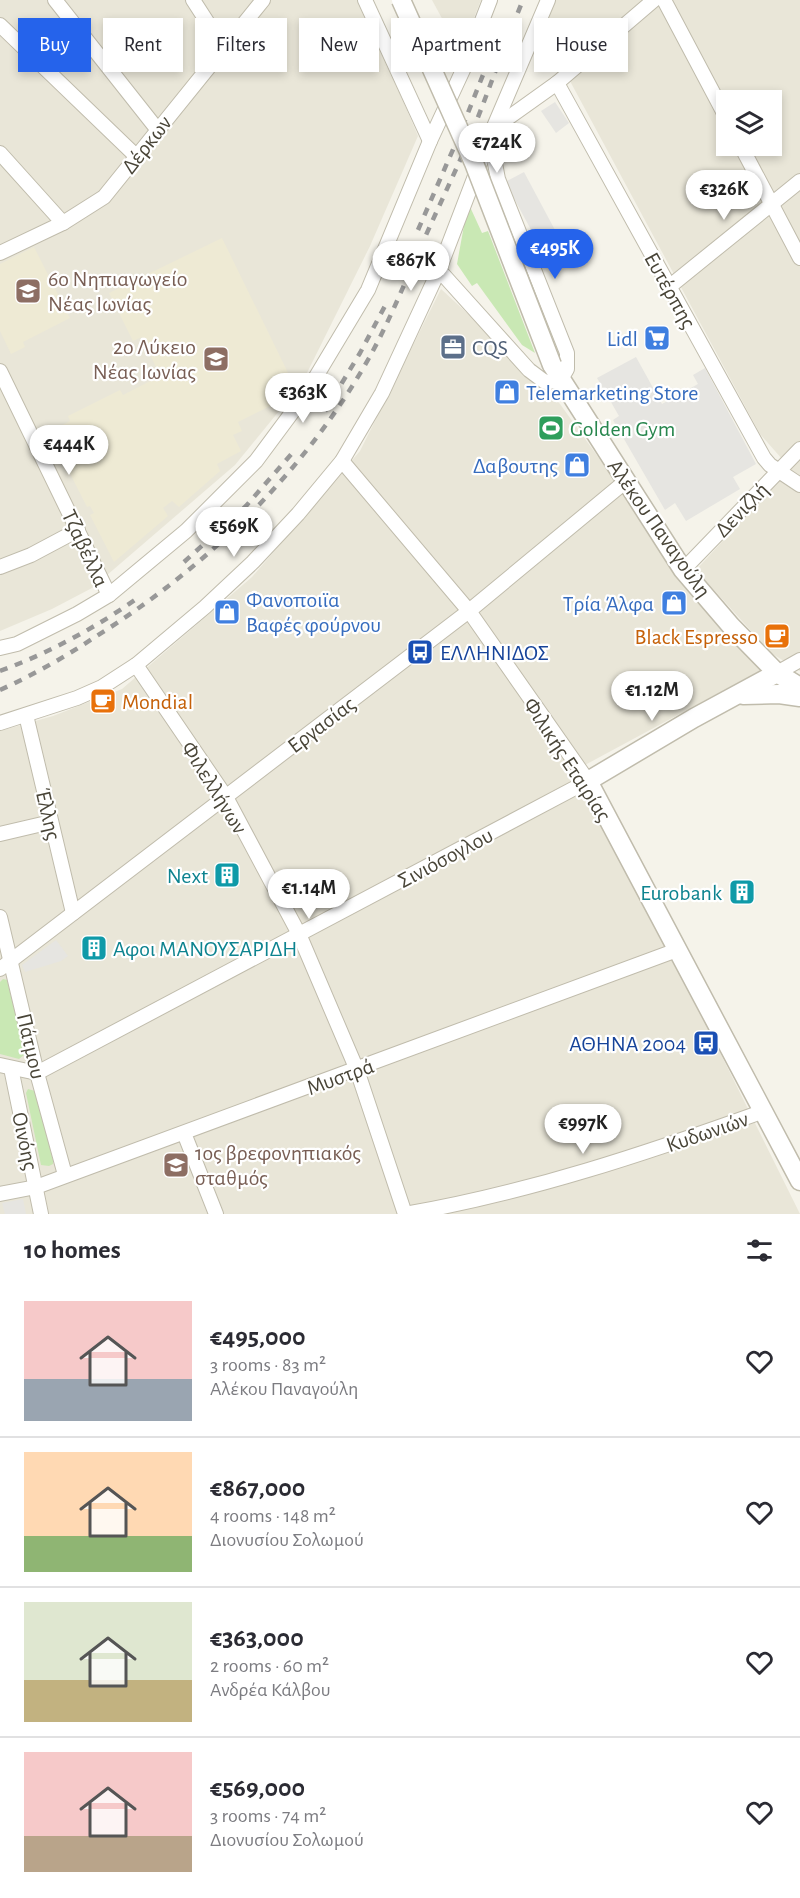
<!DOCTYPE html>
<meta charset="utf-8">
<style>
body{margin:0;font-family:"Alegreya Sans",sans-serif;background:#f2f2f3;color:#2b2b33;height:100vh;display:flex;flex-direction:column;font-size:22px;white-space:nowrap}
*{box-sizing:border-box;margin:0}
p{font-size:20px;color:#7c7c81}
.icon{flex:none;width:33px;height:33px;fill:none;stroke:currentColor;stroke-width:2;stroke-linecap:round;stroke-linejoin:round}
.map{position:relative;height:1214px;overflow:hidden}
.sheet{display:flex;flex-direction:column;background:#fff;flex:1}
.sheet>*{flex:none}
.banner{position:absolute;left:18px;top:18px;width:765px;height:54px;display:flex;gap:12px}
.buttons{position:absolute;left:716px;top:90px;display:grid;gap:12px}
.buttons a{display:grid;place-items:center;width:66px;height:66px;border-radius:0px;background:#fff;box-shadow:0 3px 9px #0003;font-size:30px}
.price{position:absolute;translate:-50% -51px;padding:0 14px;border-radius:21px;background:#fff;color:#222;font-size:20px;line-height:39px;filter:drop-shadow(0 2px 3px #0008)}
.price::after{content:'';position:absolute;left:50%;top:36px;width:18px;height:14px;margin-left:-9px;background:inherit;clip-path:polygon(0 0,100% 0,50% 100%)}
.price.on{background:#2563eb;color:#fff}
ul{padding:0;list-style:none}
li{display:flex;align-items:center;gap:18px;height:150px;padding:0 24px}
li+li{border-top:2px solid #e1e1e2}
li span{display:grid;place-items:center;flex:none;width:168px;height:120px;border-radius:0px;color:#555}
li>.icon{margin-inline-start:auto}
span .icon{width:72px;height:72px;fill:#fffc;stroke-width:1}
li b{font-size:26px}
h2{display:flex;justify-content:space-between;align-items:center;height:72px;padding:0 24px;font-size:26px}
.chip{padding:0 21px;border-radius:0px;background:#fff;box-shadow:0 3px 9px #0003;font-size:21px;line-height:54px}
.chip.on{background:#2563eb;color:#fff}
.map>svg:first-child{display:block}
.residential{fill:#e9e6d8;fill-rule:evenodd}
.education{fill:#eeead4}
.green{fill:#c9e8b4}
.parking{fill:#e6e5e1}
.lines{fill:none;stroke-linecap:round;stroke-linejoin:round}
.minor-casing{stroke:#c0bcac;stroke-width:16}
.tertiary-casing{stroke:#c0bcac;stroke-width:21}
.minor{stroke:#fff;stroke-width:14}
.tertiary{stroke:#fff;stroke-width:18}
.rail{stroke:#989898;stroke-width:4.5;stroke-dasharray:8 8;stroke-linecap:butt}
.tertiary-bridge-casing{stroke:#c0bcac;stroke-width:21;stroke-linecap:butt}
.tertiary-bridge{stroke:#fff;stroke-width:18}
.labels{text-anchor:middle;stroke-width:4.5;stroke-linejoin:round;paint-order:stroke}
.street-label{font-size:22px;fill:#494538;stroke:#fff}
.education-label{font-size:22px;fill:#785e54;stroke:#fff;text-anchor:start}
.shop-label{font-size:22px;fill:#366cbe;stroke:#fff;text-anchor:end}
.service-label{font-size:22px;fill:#4e5e75;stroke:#fff;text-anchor:start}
.leisure-label{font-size:22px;fill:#27864d;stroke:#fff;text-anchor:start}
.food-label{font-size:22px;fill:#c56008;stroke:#fff;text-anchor:end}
.transit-label{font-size:22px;fill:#164399;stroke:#fff;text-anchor:start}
.culture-label{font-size:22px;fill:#0d838f;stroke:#fff;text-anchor:end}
</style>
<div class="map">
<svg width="800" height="1214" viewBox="0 0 800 1214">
<rect width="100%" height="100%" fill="#f5f3ea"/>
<!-- residential -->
<g class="residential">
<path d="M0 0H360L418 136 370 246 302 383 235 465 92 588 52 609 0 631Z"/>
<path d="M432 0H481L466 38 451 35Z"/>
<path d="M555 0H800V671L771 653 696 570 790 468 760 434 542 29ZM726 100H771V146H726Z"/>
<path d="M441 289 493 337 560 404 629 500 763 669 572 772 692 996 800 1214H0V731L53 716 122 689 252 577 360 451Z"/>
</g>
<!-- education -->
<g class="education">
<path d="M222 238 294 385 280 401 238 422 242 431 233 435 241 451 217 464 220 471 179 507 172 501 163 508 168 516 114 562 90 515 94 513 90 506 87 507 49 432 70 421 68 416 120 390 123 395 160 376 142 337 133 341 109 293Z"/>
<path d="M34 247 70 318 23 342 25 347 11 354 0 331V264Z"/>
</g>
<!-- green -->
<g class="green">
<path d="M467 209H471L482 233 488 231 535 353 522 345 477 283 472 286 457 264Z"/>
<path d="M3 979 7 980 25 1054 19 1059 0 1054V982Z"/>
<path d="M28 1089 35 1091 53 1160V1164L49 1166 41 1165 26 1093Z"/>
</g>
<!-- parking -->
<g class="parking">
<path d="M555 102 569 123 556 133 541 111Z"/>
<path d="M524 172 571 260 553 270 505 182Z"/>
<path d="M636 357 662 404 698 384 693 375 705 368 756 464 733 477 740 489 686 521 675 503 665 510 613 420 619 416 597 378Z"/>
<path d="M56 940 68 956 61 961 25 972 22 965Z"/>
<path d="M23 1199 26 1214H5L2 1203Z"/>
</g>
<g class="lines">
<defs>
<g id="minor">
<path d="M55 0 157 129"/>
<path d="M193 0 224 48"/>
<path d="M365 0 430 141"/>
<path d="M664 0 726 117"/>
<path d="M0 25 136 156"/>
<path d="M557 83 764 458 770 465 800 485"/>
<path d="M494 128 557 83 654 0"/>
<path d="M741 146 800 258"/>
<path d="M0 153 63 223"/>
<path d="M0 253 63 223 104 197 263 0"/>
<path d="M439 270 529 370 545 382 560 381 567 369V353L498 179 493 153V136"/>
<path d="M669 287 800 181"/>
<path d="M0 371 109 595"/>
<path d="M0 567 31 555 78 530"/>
<path d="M683 570 800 449"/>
<path d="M0 648 17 644 77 614 109 595 186 531 256 461 305 395 368 290 430 141 463 70 490 0"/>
<path d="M136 665 226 797 299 934 357 1070 405 1214"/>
<path d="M777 673 800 660"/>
<path d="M26 715 73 913"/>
<path d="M0 723 77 698 102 687 136 665 205 607 253 562 298 514 342 461 382 393 439 270 493 129 548 0"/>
<path d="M0 834 51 822"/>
<path d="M0 917 37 1073 65 1175"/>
<path d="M0 969 469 611 626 481"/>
<path d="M0 1065 37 1073 588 781 469 611 342 461"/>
<path d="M11 1068 41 1214"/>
<path d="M184 1133 216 1214"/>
<path d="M0 1194 36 1187 677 950"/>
<path d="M405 1214C528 1193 647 1153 764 1111"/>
</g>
<g id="tertiary">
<path d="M552 365 683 570 731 626 777 673 800 687"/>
<path d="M777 673 694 718 588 781 800 1181"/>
<path d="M743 695 779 694 800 697"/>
</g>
</defs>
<!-- minor casing -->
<use href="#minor" class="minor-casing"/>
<!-- tertiary casing -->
<use href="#tertiary" class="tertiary-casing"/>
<!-- minor -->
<use href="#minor" class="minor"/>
<!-- tertiary -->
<use href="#tertiary" class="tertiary"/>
<!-- rail -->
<g class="rail">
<path d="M418 230 458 138 496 42"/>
<path d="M325 411 360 353 386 304"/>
<path d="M184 562 246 506 294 451"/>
<path d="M0 671C49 653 97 627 139 597"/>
<path d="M0 690C33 675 65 657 95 637 206 568 304 473 369 358 388 324 403 287 419 251 435 214 453 177 469 140 488 93 504 46 523 0"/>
</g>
<defs>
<path id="tertiary-bridge" d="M401 0 474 163 552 365"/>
</defs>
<!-- tertiary-bridge casing -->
<use href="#tertiary-bridge" class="tertiary-bridge-casing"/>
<!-- tertiary-bridge -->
<use href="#tertiary-bridge" class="tertiary-bridge"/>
</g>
<!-- icons -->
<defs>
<symbol id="school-square" viewBox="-11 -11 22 22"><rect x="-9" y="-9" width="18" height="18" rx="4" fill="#8d6e63" stroke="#fff"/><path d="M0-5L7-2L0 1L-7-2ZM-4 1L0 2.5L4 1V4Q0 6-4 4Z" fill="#fff"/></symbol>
<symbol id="supermarket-square" viewBox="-11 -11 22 22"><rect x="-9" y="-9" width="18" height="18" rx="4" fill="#3f7fe0" stroke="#fff"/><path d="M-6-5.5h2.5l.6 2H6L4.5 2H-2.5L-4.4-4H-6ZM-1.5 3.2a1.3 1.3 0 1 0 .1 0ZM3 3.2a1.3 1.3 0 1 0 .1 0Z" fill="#fff"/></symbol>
<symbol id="office-square" viewBox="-11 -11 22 22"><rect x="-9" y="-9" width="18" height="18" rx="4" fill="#5c6f8a" stroke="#fff"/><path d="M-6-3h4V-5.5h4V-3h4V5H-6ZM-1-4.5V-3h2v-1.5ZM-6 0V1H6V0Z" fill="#fff"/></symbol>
<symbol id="shop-square" viewBox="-11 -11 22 22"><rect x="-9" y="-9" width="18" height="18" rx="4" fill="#3f7fe0" stroke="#fff"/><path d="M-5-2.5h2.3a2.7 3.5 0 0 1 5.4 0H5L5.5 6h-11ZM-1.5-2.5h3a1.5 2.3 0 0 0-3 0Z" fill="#fff"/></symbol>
<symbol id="stadium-square" viewBox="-11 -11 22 22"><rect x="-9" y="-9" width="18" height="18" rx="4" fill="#2e9e5b" stroke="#fff"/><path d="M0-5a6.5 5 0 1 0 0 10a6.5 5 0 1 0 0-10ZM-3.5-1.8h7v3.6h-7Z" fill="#fff"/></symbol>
<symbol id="cafe-square" viewBox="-11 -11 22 22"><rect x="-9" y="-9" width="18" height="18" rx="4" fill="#e8710a" stroke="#fff"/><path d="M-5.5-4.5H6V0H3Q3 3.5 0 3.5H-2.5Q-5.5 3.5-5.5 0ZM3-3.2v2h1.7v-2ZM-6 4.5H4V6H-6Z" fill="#fff"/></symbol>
<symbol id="bus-square" viewBox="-11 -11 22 22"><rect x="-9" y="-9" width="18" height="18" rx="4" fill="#1a4fb4" stroke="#fff"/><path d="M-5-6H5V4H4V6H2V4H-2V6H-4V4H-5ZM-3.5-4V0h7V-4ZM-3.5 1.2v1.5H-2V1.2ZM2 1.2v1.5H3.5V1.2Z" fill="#fff"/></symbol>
<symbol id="building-square" viewBox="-11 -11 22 22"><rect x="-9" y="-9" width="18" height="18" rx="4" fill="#0f9aa8" stroke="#fff"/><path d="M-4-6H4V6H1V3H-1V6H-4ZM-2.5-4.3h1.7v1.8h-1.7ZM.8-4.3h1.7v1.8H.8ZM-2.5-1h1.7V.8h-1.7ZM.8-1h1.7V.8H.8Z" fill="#fff"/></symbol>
</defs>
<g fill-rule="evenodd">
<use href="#school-square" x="13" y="276" width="30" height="30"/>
<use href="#supermarket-square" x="642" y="323" width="30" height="30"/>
<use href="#office-square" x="438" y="332" width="30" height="30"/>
<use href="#school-square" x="201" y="344" width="30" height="30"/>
<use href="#shop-square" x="492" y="377" width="30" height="30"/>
<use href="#stadium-square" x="536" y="413" width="30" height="30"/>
<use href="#shop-square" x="562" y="450" width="30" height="30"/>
<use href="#shop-square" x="659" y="588" width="30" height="30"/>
<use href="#shop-square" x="212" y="597" width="30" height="30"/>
<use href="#cafe-square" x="762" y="621" width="30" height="30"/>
<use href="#bus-square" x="405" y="637" width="30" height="30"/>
<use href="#cafe-square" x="88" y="686" width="30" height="30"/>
<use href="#building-square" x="212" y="860" width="30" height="30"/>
<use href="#building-square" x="727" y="877" width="30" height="30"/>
<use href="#building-square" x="79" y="933" width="30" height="30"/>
<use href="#bus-square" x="691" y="1028" width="30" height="30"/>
<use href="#school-square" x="161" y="1150" width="30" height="30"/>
</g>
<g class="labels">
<!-- street labels -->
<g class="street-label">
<text transform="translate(146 144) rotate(-52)" y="8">Δέρκων</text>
<text transform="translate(671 290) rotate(61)" y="8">Ευτέρπης</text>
<text transform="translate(741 509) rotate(-46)" y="8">Δενιζλή</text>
<text transform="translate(660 528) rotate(55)" y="8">Αλέκου Παναγούλη</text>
<text transform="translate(86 548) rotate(65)" y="8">Τζαβέλλα</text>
<text transform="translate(321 724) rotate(-37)" y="8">Εργασίας</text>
<text transform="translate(568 759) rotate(57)" y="8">Φιλικής Εταιρίας</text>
<text transform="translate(215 787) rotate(58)" y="8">Φιλελλήνων</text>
<text transform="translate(49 814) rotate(77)" y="8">Έλλης</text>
<text transform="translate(445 857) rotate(-28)" y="8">Σινιόσογλου</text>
<text transform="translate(32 1046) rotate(77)" y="8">Πάτμου</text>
<text transform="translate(340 1076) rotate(-20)" y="8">Μυστρά</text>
<text transform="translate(707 1131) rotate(-19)" y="8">Κυδωνιών</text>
<text transform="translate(26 1141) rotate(78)" y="8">Οινόης</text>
</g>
<!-- education labels -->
<g class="education-label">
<text x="48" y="286">6ο Νηπιαγωγείο<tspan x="48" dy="25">Νέας Ιωνίας</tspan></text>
<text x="196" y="354" text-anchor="end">2ο Λύκειο<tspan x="196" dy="25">Νέας Ιωνίας</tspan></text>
<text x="195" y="1160">1ος βρεφονηπιακός<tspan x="195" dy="25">σταθμός</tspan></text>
</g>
<!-- shop labels -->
<g class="shop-label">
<text x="638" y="346">Lidl</text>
<text x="526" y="400" text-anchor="start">Telemarketing Store</text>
<text x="558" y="473">Δαβουτης</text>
<text x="246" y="607" text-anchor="start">Φανοποιϊα<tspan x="246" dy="25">Βαφές φούρνου</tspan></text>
<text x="654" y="611">Τρία Άλφα</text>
</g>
<!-- service labels -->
<g class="service-label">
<text x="472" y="355">CQS</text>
</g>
<!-- leisure labels -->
<g class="leisure-label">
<text x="570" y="436">Golden Gym</text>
</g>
<!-- food labels -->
<g class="food-label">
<text x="758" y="644">Black Espresso</text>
<text x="122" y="709" text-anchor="start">Mondial</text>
</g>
<!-- transit labels -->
<g class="transit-label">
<text x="440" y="660">ΕΛΛΗΝΙΔΟΣ</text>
<text x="686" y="1051" text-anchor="end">ΑΘΗΝΑ 2004</text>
</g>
<!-- culture labels -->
<g class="culture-label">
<text x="208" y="883">Next</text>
<text x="722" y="900">Eurobank</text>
<text x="113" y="956" text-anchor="start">Αφοι ΜΑΝΟΥΣΑΡΙΔΗ</text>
</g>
</g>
</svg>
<div class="buttons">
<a><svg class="icon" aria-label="layers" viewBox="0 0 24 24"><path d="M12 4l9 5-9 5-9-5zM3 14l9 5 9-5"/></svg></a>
</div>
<b class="price" style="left:497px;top:174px">€724K</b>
<b class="price" style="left:724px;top:221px">€326K</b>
<b class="price on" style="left:555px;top:280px">€495K</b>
<b class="price" style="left:411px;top:292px">€867K</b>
<b class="price" style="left:303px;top:424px">€363K</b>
<b class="price" style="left:69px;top:476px">€444K</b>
<b class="price" style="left:234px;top:558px">€569K</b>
<b class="price" style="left:652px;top:722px">€1.12M</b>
<b class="price" style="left:309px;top:920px">€1.14M</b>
<b class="price" style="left:583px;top:1155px">€997K</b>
<div class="banner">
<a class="chip on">Buy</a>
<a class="chip">Rent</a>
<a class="chip">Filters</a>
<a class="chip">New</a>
<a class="chip">Apartment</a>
<a class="chip">House</a>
</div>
</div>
<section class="sheet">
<h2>10 homes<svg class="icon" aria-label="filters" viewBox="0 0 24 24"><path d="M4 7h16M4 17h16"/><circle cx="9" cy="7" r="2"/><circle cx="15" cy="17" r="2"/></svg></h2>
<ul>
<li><span style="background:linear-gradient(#f6c9c9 65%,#9aa5b1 0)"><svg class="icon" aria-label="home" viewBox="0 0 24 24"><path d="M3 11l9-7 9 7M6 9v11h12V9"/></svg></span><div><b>€495,000</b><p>3 rooms · 83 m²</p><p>Αλέκου Παναγούλη</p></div><svg class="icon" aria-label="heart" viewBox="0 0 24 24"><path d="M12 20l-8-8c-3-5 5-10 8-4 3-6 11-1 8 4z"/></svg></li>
<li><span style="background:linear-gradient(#ffd9b3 70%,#8fb573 0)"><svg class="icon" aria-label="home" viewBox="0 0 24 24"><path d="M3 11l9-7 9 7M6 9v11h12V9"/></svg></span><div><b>€867,000</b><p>4 rooms · 148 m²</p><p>Διονυσίου Σολωμού</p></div><svg class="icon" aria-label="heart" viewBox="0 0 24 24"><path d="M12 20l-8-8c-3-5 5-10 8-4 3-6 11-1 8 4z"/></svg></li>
<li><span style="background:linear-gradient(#dfe7d0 65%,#c2b280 0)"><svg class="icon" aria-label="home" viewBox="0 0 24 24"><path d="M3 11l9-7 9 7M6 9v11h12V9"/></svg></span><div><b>€363,000</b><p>2 rooms · 60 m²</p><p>Ανδρέα Κάλβου</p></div><svg class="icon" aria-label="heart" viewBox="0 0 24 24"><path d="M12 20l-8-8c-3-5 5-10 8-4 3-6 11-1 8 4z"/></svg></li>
<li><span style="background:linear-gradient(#f6c9c9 70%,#b9a48a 0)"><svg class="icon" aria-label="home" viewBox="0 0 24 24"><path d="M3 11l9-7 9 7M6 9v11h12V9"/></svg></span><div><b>€569,000</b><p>3 rooms · 74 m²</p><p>Διονυσίου Σολωμού</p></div><svg class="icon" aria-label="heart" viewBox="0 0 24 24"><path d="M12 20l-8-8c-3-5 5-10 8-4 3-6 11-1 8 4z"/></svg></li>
</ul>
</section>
